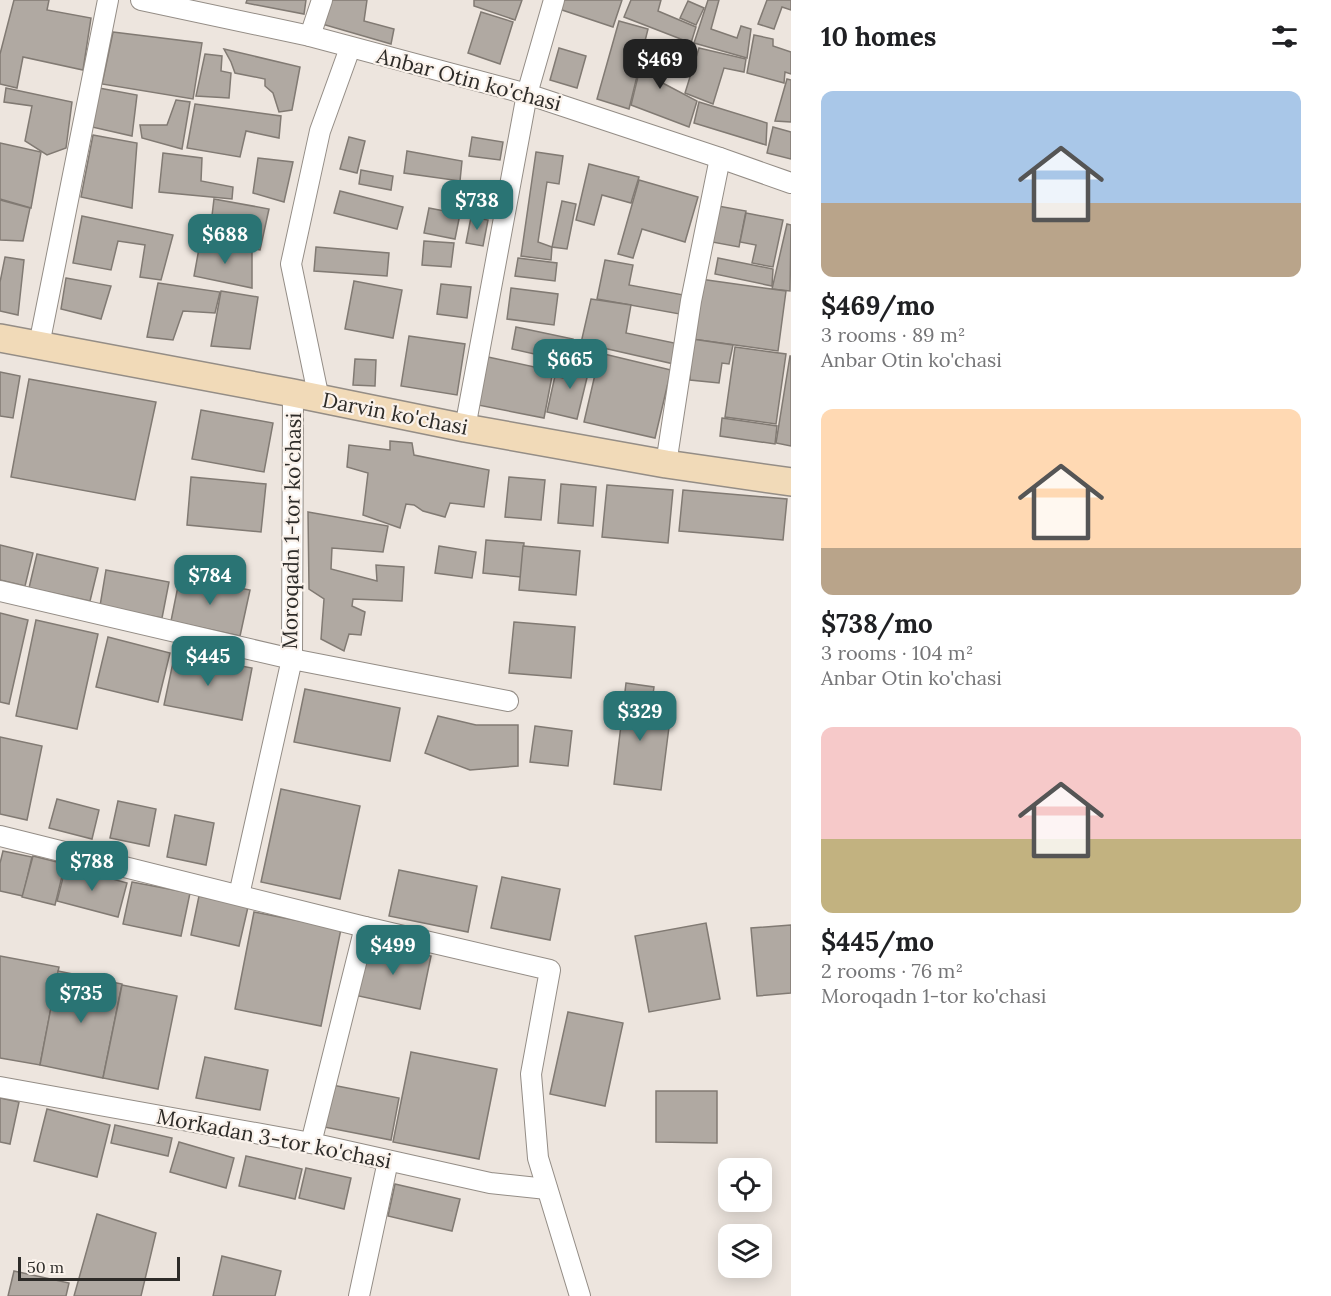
<!DOCTYPE html>
<meta charset="utf-8">
<style>
body{margin:0;font-family:Lora,serif;background:#f6f6f6;color:#202124;height:100vh;display:flex;flex-direction:column;font-size:22px;white-space:nowrap}
*{box-sizing:border-box;margin:0}
p{font-size:20px;color:#757577}
.icon{flex:none;width:33px;height:33px;fill:none;stroke:currentColor;stroke-width:2;stroke-linecap:round;stroke-linejoin:round}
.map{position:relative;flex:1;overflow:hidden}
.sheet{display:flex;flex-direction:column;background:#fff;width:540px}
.sheet>*{flex:none}
.controls{position:absolute;left:718px;top:1158px;display:grid;gap:12px}
.controls a{display:grid;place-items:center;width:54px;height:54px;border-radius:12px;background:#fff;box-shadow:0 3px 15px #0003;font-size:30px}
.scale{position:absolute;left:18px;bottom:15px;width:162px;box-sizing:border-box;padding-left:6px;border:3px solid #2d2b28;border-top:0;font-size:16px;line-height:21px;white-space:nowrap;color:#2d2b28;-webkit-text-stroke:4px #faf2eb;paint-order:stroke}
.price{position:absolute;translate:-50% -51px;padding:0 14px;border-radius:12px;background:#2a7474;color:#fff;font-size:20px;line-height:39px;filter:drop-shadow(0 2px 3px #0008)}
.price::after{content:'';position:absolute;left:50%;top:36px;width:18px;height:14px;margin-left:-9px;background:inherit;clip-path:polygon(0 0,100% 0,50% 100%)}
.price.on{background:#222;color:#fff}
ul{padding:0;list-style:none}
li{display:grid;align-content:center;gap:12px;height:318px;padding:0 30px}
li span{display:grid;place-items:center;height:186px;border-radius:12px;color:#555}
li>.icon{margin-inline-start:auto}
span .icon{width:108px;height:108px;fill:#fffc;stroke-width:1}
li b{font-size:26px}
h2{display:flex;justify-content:space-between;align-items:center;height:72px;padding:0 30px;font-size:26px}
main{display:flex;flex:1;min-height:0}
.map>svg:first-child{display:block}
.building{fill:#b0a9a2;stroke:#817a73;stroke-width:1.5}
.lines{fill:none;stroke-linecap:round;stroke-linejoin:round}
.street-casing{stroke:#948d86;stroke-width:22}
.secondary-casing{stroke:#948d86;stroke-width:30}
.street{stroke:#fff;stroke-width:20}
.secondary{stroke:#f1dab8;stroke-width:27}
.labels{text-anchor:middle;stroke-width:4.5;stroke-linejoin:round;paint-order:stroke}
.street-label{font-size:21px;fill:#2d2b28;stroke:#faf2eb}
</style>
<main>
<div class="map">
<svg width="791" height="1296" viewBox="0 0 791 1296">
<rect width="100%" height="100%" fill="#ede5de"/>
<!-- building -->
<g class="building">
<path d="M14 0H49L47 10 91 18 83 70 23 57 17 88 0 84V54Z"/>
<path d="M247 0H306L304 14 246 3Z"/>
<path d="M328 0H367L364 21 394 29 391 44 322 24Z"/>
<path d="M474 0H522L515 20 474 6Z"/>
<path d="M562 0H622L613 27 559 9Z"/>
<path d="M631 0H661L658 11 696 27 691 43 624 17Z"/>
<path d="M708 0H719L711 29 737 38 741 26 751 29 747 58 694 43Z"/>
<path d="M767 0H791V10L782 7 774 29 758 24Z"/>
<path d="M688 1 704 8 696 25 680 18Z"/>
<path d="M481 12 513 22 500 64 468 53Z"/>
<path d="M619 21 648 29 643 49H634L628 66 639 68 629 109 597 99Z"/>
<path d="M113 32 202 43 193 99 102 84Z"/>
<path d="M754 35 773 39V46L791 52V74L785 72 784 83 747 73Z"/>
<path d="M646 44 667 45 657 80 697 101 689 127 631 105Z"/>
<path d="M559 48 586 56 577 88 550 80Z"/>
<path d="M699 48 746 59 744 72 724 68 713 104 685 93Z"/>
<path d="M224 49 300 67 292 110 279 112 273 93 265 86V79L235 73 231 62Z"/>
<path d="M205 54 222 56 221 71 231 73 229 98 196 96Z"/>
<path d="M787 79 791 80V122L775 121Z"/>
<path d="M6 88 72 102 66 148 47 155 25 141 32 106 4 102Z"/>
<path d="M99 88 137 95 132 136 92 127Z"/>
<path d="M176 100 190 102 182 149 142 138 140 125H167Z"/>
<path d="M699 102 767 123 766 145 694 123Z"/>
<path d="M195 104 281 116 279 138 246 131 240 157 187 148Z"/>
<path d="M773 127 791 132V159L767 153Z"/>
<path d="M93 135 137 143 132 208 81 197Z"/>
<path d="M349 137 365 141 357 173 340 169Z"/>
<path d="M472 137 503 142 500 160 469 156Z"/>
<path d="M0 143 41 152 31 208 0 199Z"/>
<path d="M407 151 462 161 460 181 404 173Z"/>
<path d="M536 152 563 156 559 184 547 182 538 242 552 247 551 260 521 256Z"/>
<path d="M163 153 202 158 201 181 233 187 232 199 159 192Z"/>
<path d="M258 158 293 162 284 202 253 193Z"/>
<path d="M589 164 639 177 631 203 602 195 594 225 576 220Z"/>
<path d="M361 170 393 176 391 190 359 184Z"/>
<path d="M639 180 698 197 685 242 642 229 633 258 618 254Z"/>
<path d="M456 182 495 188 491 212 453 206Z"/>
<path d="M340 191 403 207 397 229 334 213Z"/>
<path d="M214 199 269 209 260 250 209 241Z"/>
<path d="M0 200 30 208 23 241 0 240Z"/>
<path d="M562 201 576 204 567 249 552 247Z"/>
<path d="M718 206 746 211 739 247 712 242Z"/>
<path d="M429 208 460 214 455 239 424 233Z"/>
<path d="M746 213 783 220 773 267 752 263 756 245 740 242Z"/>
<path d="M82 216 173 235 161 280 140 277 145 245 118 241 111 270 73 263Z"/>
<path d="M471 217 488 220 483 246 466 243Z"/>
<path d="M787 224 791 225 790 291 772 289Z"/>
<path d="M424 241 454 243 451 267 422 265Z"/>
<path d="M200 243 252 252V288L194 276Z"/>
<path d="M316 247 389 253 387 276 314 271Z"/>
<path d="M5 257 24 260 18 315 0 311V282Z"/>
<path d="M518 258 557 263 555 281 515 276Z"/>
<path d="M718 258 773 269 772 286 715 274Z"/>
<path d="M605 260 633 265 629 285 689 296 685 315 597 299Z"/>
<path d="M66 278 111 286 101 319 61 309Z"/>
<path d="M700 279 786 291 778 351 692 339Z"/>
<path d="M354 281 402 290 393 338 345 329Z"/>
<path d="M158 283 220 292 215 313 183 311 173 340 147 337Z"/>
<path d="M441 284 471 287 467 318 437 314Z"/>
<path d="M511 288 558 294 554 325 507 319Z"/>
<path d="M221 291 258 297 250 349 211 346Z"/>
<path d="M591 299 631 305 626 333 679 344 674 364 581 343Z"/>
<path d="M516 327 573 339 566 373 536 367 539 355 512 349Z"/>
<path d="M409 336 465 344 457 395 401 386Z"/>
<path d="M692 339 733 345 729 364 722 363 719 383 690 380Z"/>
<path d="M735 347 786 354 776 424 725 417Z"/>
<path d="M600 353 671 370 655 438 584 422Z"/>
<path d="M578 354 592 357 577 419 547 412 555 376 572 380Z"/>
<path d="M790 356H791V446L776 443Z"/>
<path d="M488 357 553 371 544 418 478 405Z"/>
<path d="M355 359 376 360 375 386 353 385Z"/>
<path d="M0 372 20 376 13 418 0 416Z"/>
<path d="M29 379 156 402 135 500 11 477Z"/>
<path d="M201 410 273 423 264 472 192 459Z"/>
<path d="M722 418 777 426 775 444 720 436Z"/>
<path d="M390 441 412 443 414 455 489 470 484 507 450 503 445 517 423 511 414 505 406 504 400 528 363 515 368 473 347 467 349 445 390 450Z"/>
<path d="M191 477 266 484 261 532 187 525Z"/>
<path d="M509 477 545 480 541 520 505 517Z"/>
<path d="M561 484 596 487 593 526 558 523Z"/>
<path d="M607 485 673 490 668 543 602 537Z"/>
<path d="M683 490 787 499 783 540 679 531Z"/>
<path d="M308 512 388 526 383 552 332 548 331 569 377 581 376 565 404 567 402 601 353 599 352 606 365 612 361 635 349 634 344 651 321 639 324 599 309 589Z"/>
<path d="M486 540 524 543 521 577 483 573Z"/>
<path d="M0 545 33 553 25 586 0 580Z"/>
<path d="M439 546 476 552 472 578 435 573Z"/>
<path d="M523 546 580 551 576 595 519 590Z"/>
<path d="M37 554 98 568 90 601 29 588Z"/>
<path d="M106 570 169 582 162 618 100 606Z"/>
<path d="M180 576 250 590 240 636 171 621Z"/>
<path d="M0 613 28 620 9 704 0 702Z"/>
<path d="M36 620 98 634 77 729 16 716Z"/>
<path d="M514 622 575 627 571 678 509 673Z"/>
<path d="M108 637 170 653 158 702 96 687Z"/>
<path d="M175 653 252 668 242 720 164 705Z"/>
<path d="M626 683 654 687 649 724 669 727 661 790 614 784Z"/>
<path d="M305 689 400 708 390 761 294 742Z"/>
<path d="M438 716 476 725H518V766L470 770 425 753Z"/>
<path d="M535 726 572 731 568 766 530 762Z"/>
<path d="M0 737 42 746 27 820 0 814Z"/>
<path d="M281 789 360 806 340 899 261 882Z"/>
<path d="M57 799 99 810 92 839 49 828Z"/>
<path d="M118 801 156 809 149 846 110 838Z"/>
<path d="M175 815 214 823 206 865 167 857Z"/>
<path d="M3 851 32 857 23 896 0 891V863Z"/>
<path d="M33 856 65 864 55 905 22 897Z"/>
<path d="M66 866 127 883 118 917 57 901Z"/>
<path d="M399 870 477 886 468 932 389 916Z"/>
<path d="M502 877 560 889 550 940 491 928Z"/>
<path d="M132 882 190 893 181 936 123 924Z"/>
<path d="M199 896 248 907 239 946 191 935Z"/>
<path d="M254 912 341 929 321 1026 235 1009Z"/>
<path d="M706 923 720 999 649 1012 635 936Z"/>
<path d="M791 925V993L757 996 751 928Z"/>
<path d="M365 943 431 956 420 1009 354 995Z"/>
<path d="M0 956 59 967 40 1065 0 1058Z"/>
<path d="M58 971 122 984 103 1078 40 1065Z"/>
<path d="M122 985 177 996 158 1089 103 1078Z"/>
<path d="M568 1012 623 1023 605 1106 550 1094Z"/>
<path d="M411 1052 497 1069 479 1159 393 1142Z"/>
<path d="M205 1057 268 1070 260 1110 196 1098Z"/>
<path d="M327 1084 399 1098 391 1140 319 1126Z"/>
<path d="M656 1091H717V1143L656 1142Z"/>
<path d="M0 1098 19 1102 10 1144 0 1142Z"/>
<path d="M47 1109 110 1125 97 1177 34 1161Z"/>
<path d="M115 1125 172 1138 168 1156 111 1143Z"/>
<path d="M179 1142 234 1158 226 1188 170 1172Z"/>
<path d="M246 1156 302 1169 295 1199 239 1186Z"/>
<path d="M306 1168 351 1178 344 1209 299 1198Z"/>
<path d="M395 1184 460 1199 452 1231 388 1216Z"/>
<path d="M97 1214 156 1233 141 1296H74Z"/>
<path d="M222 1256 281 1271 275 1296H213Z"/>
<path d="M14 1271 69 1283 66 1296H8Z"/>
</g>
<g class="lines">
<defs>
<g id="street">
<path d="M141 0 310 36 527 94 720 158 791 183"/>
<path d="M310 36 322 0"/>
<path d="M39 345 108 0"/>
<path d="M319 399 291 264 320 131 350 48"/>
<path d="M465 428 527 94 554 0"/>
<path d="M666 464 691 301 720 158"/>
<path d="M0 591 292 659 293 393"/>
<path d="M0 836 365 927 550 970 531 1074 538 1158 580 1296"/>
<path d="M239 895 292 659 508 701"/>
<path d="M0 1087 311 1143 490 1183 547 1189"/>
<path d="M311 1143 365 927"/>
<path d="M359 1296 388 1161"/>
</g>
<path id="secondary" d="M0 338 293 393 465 428 666 464 791 482"/>
</defs>
<!-- street casing -->
<use href="#street" class="street-casing"/>
<!-- secondary casing -->
<use href="#secondary" class="secondary-casing"/>
<!-- street -->
<use href="#street" class="street"/>
<!-- secondary -->
<use href="#secondary" class="secondary"/>
</g>
<g class="labels">
<!-- street labels -->
<g class="street-label">
<text transform="translate(469 80) rotate(15)" y="7">Anbar Otin ko'chasi</text>
<text transform="translate(395 414) rotate(11)" y="7">Darvin ko'chasi</text>
<text transform="translate(292 531) rotate(-89)" y="7">Morоqadn 1-tor ko'chasi</text>
<text transform="translate(274 1139) rotate(11)" y="7">Morkadan 3-tor ko'chasi</text>
</g>
</g>
</svg>
<div class="controls">
<a><svg class="icon" aria-label="locate" viewBox="0 0 24 24"><circle cx="12" cy="12" r="6"/><path d="M12 2v4M12 18v4M2 12h4M18 12h4"/></svg></a>
<a><svg class="icon" aria-label="layers" viewBox="0 0 24 24"><path d="M12 4l9 5-9 5-9-5zM3 14l9 5 9-5"/></svg></a>
</div>
<div class="scale">50 m</div>
<b class="price on" style="left:660px;top:90px">$469</b>
<b class="price" style="left:477px;top:231px">$738</b>
<b class="price" style="left:225px;top:265px">$688</b>
<b class="price" style="left:570px;top:390px">$665</b>
<b class="price" style="left:210px;top:606px">$784</b>
<b class="price" style="left:208px;top:687px">$445</b>
<b class="price" style="left:640px;top:742px">$329</b>
<b class="price" style="left:92px;top:892px">$788</b>
<b class="price" style="left:393px;top:976px">$499</b>
<b class="price" style="left:81px;top:1024px">$735</b>
</div>
<section class="sheet">
<h2>10 homes<svg class="icon" aria-label="filters" viewBox="0 0 24 24"><path d="M4 7h16M4 17h16"/><circle cx="9" cy="7" r="2"/><circle cx="15" cy="17" r="2"/></svg></h2>
<ul>
<li><span style="background:linear-gradient(#a9c7e8 60%,#b9a48a 0)"><svg class="icon" aria-label="home" viewBox="0 0 24 24"><path d="M3 11l9-7 9 7M6 9v11h12V9"/></svg></span><div><b>$469/mo</b><p>3 rooms · 89 m²</p><p>Anbar Otin ko'chasi</p></div></li>
<li><span style="background:linear-gradient(#ffd9b3 75%,#b9a48a 0)"><svg class="icon" aria-label="home" viewBox="0 0 24 24"><path d="M3 11l9-7 9 7M6 9v11h12V9"/></svg></span><div><b>$738/mo</b><p>3 rooms · 104 m²</p><p>Anbar Otin ko'chasi</p></div></li>
<li><span style="background:linear-gradient(#f6c9c9 60%,#c2b280 0)"><svg class="icon" aria-label="home" viewBox="0 0 24 24"><path d="M3 11l9-7 9 7M6 9v11h12V9"/></svg></span><div><b>$445/mo</b><p>2 rooms · 76 m²</p><p>Morоqadn 1-tor ko'chasi</p></div></li>
</ul>
</section>
</main>
